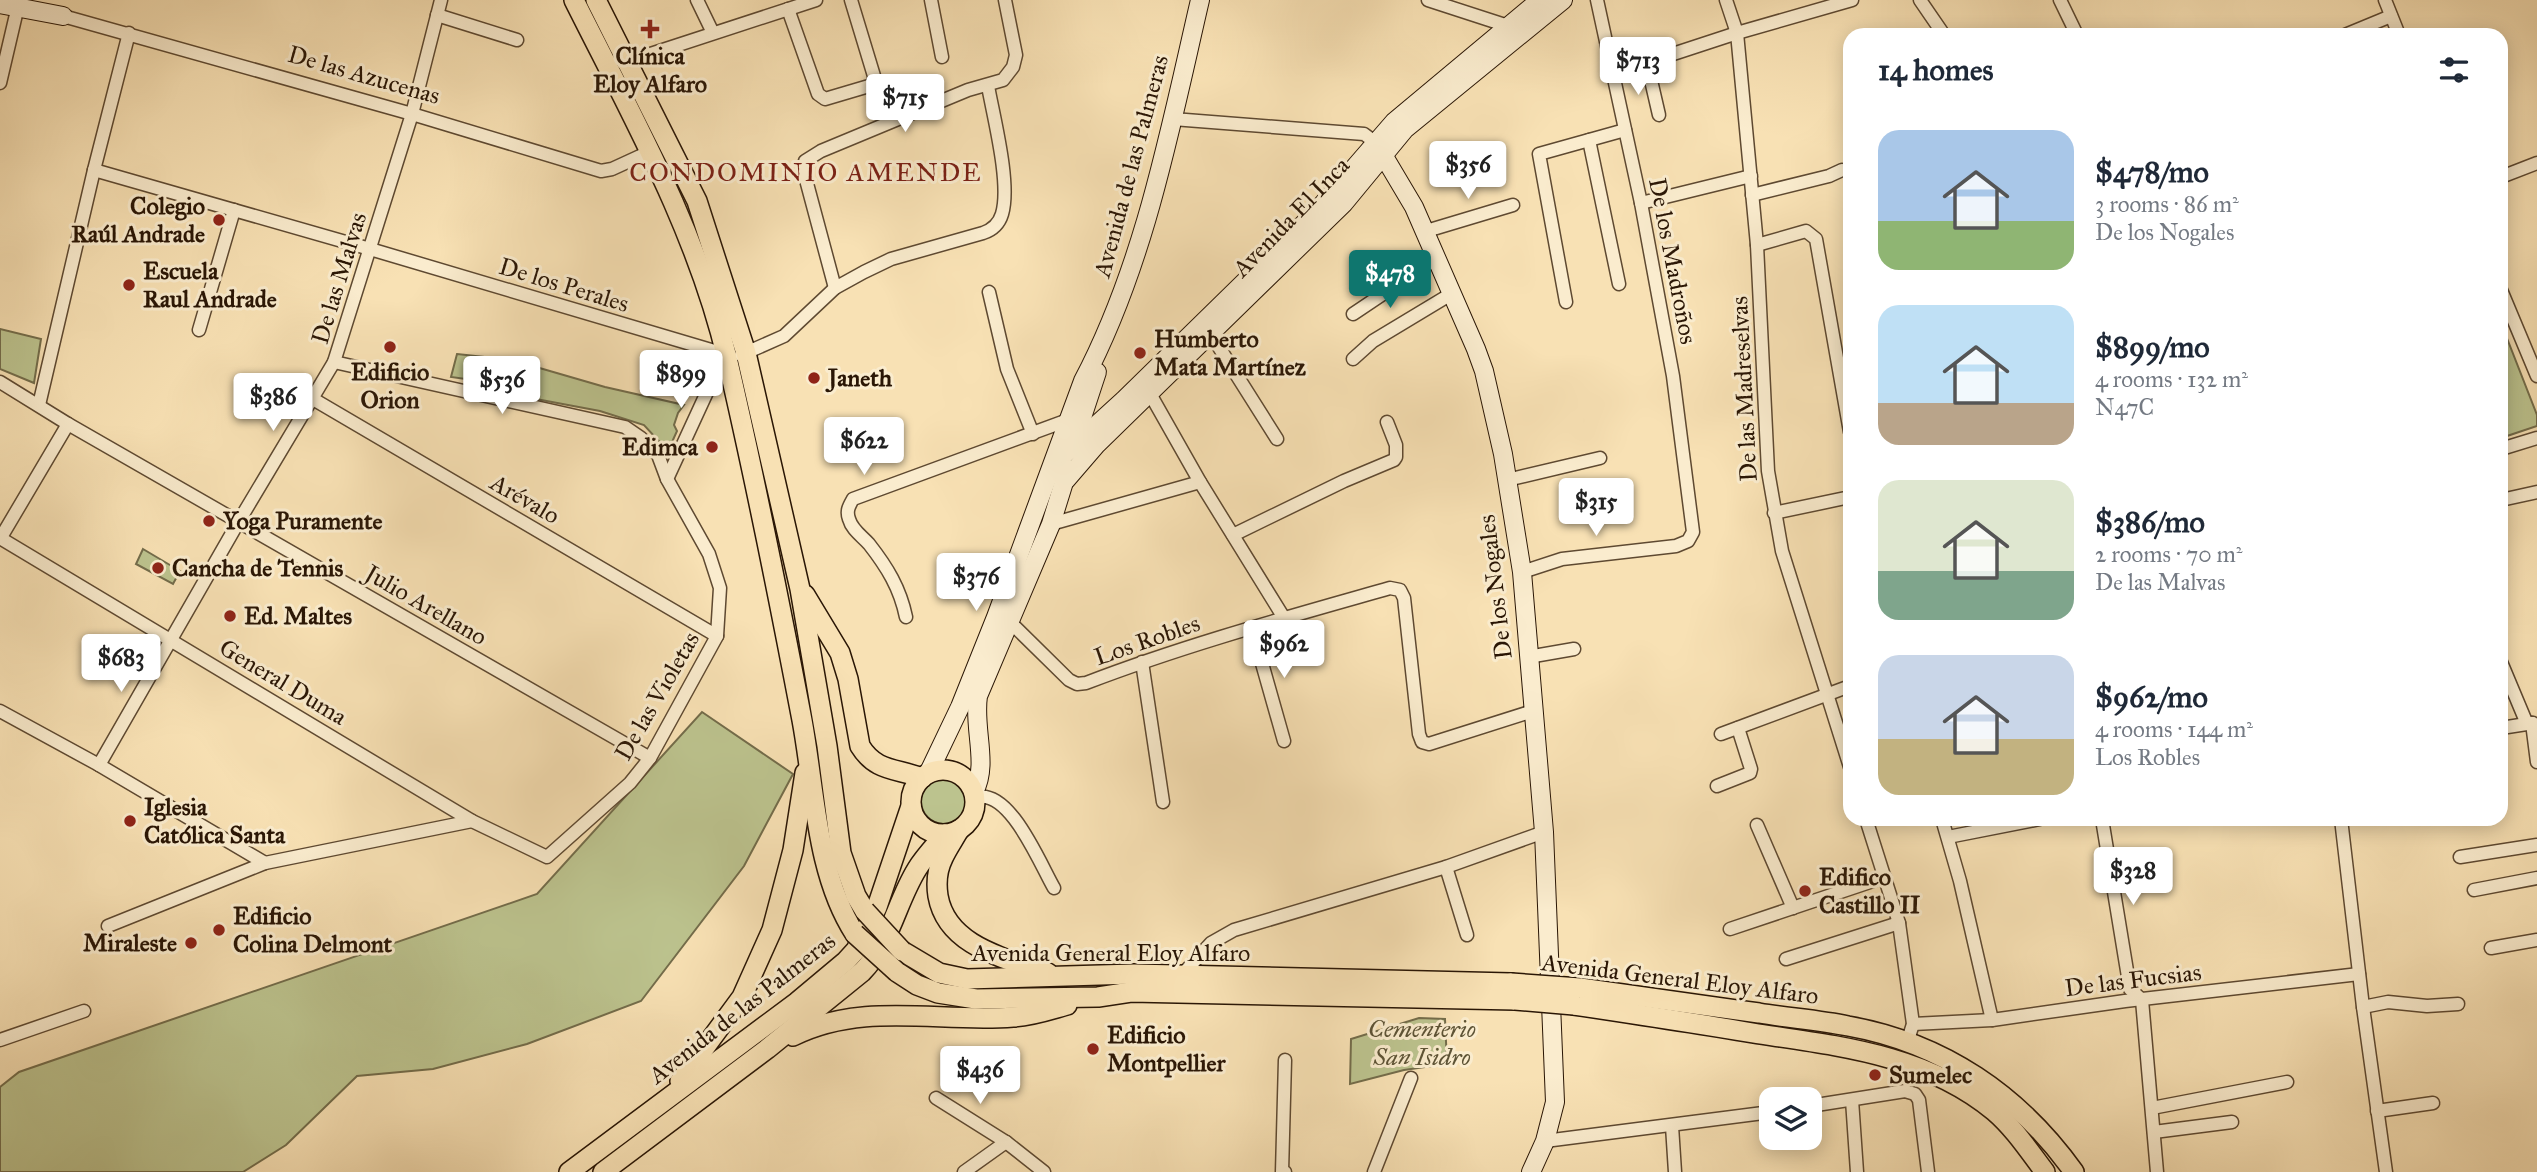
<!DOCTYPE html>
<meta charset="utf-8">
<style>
body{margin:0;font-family:"IM FELL Great Primer",serif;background:#f2f2f3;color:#1f2937;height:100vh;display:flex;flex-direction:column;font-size:26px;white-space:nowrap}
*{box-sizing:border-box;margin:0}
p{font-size:23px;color:#747a83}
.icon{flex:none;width:38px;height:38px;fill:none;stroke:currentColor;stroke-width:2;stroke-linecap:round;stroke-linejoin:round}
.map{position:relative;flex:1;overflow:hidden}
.sheet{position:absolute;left:1843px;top:28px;width:665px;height:798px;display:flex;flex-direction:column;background:#fff;border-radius:21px;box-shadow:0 4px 18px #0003}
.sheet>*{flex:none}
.controls{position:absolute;left:1759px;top:1087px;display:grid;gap:14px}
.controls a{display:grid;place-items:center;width:63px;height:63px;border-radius:14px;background:#fff;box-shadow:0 4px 18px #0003;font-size:35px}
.price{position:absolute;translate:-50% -60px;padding:0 16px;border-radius:7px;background:#fff;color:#222;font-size:23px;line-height:46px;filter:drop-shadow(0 2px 4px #0008)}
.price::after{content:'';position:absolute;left:50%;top:42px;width:21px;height:16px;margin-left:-10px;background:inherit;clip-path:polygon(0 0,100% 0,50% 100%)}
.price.current{background:#0f766e;color:#fff}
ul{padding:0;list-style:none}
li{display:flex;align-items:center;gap:21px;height:175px;padding:0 35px}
li span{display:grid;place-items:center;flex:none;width:196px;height:140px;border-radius:21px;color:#555}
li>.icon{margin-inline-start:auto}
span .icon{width:84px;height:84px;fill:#fffc;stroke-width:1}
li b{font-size:30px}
h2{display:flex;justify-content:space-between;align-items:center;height:84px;padding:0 35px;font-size:30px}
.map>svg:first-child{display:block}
.green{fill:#bcc38e;stroke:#736c4a;stroke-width:2}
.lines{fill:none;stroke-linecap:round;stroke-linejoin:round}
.street-casing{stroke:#5e4931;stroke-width:15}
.secondary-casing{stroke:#2a1605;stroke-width:20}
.primary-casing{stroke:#2a1605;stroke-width:22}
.street{stroke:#faecce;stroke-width:12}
.secondary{stroke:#faecce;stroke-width:18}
.primary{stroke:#f8e1b4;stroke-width:19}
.primary-bridge-casing{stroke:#2a1605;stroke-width:22;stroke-linecap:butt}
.primary-bridge{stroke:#f8e1b4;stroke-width:19}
.poi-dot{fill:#8f2418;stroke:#faecce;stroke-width:2.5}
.labels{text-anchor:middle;stroke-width:6;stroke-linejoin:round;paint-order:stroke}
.poi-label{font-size:24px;font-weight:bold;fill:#2a1605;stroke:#faecce;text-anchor:start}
.street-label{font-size:24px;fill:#2a1605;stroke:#faecce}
.park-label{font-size:24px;font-style:italic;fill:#5d5335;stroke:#faecce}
.neighbourhood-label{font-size:26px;letter-spacing:2px;fill:#7a1f14;stroke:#faecce}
</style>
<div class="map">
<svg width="2537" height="1172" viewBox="0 0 2537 1172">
<rect width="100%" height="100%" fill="#f8e1b4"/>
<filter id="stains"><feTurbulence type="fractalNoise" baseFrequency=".00286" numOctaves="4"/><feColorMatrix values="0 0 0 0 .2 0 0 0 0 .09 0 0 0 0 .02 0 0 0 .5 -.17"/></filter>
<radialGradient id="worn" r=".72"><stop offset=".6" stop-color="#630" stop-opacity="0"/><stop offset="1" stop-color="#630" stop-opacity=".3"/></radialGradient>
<!-- green -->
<g class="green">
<path d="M2501 323 2537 415V426L2501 438Z"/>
<path d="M0 329 41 339 34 383 0 369Z"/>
<path d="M457 354 512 360 605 387 684 405 678 413 674 425 677 431 668 451 644 425 600 411 536 399 473 380 451 377Z"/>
<path d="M143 549 180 571 173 584 136 564Z"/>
<path d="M702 712 793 774 744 866 641 1001 527 1044 433 1069 357 1076 286 1145 243 1172H0V1087L19 1072 537 894Z"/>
<circle cx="944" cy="801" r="23"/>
<path d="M1419 1018 1445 1019 1447 1064 1404 1070 1350 1084 1351 1039Z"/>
</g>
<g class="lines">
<defs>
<g id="street">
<path d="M697 0 713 33"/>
<path d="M931 0 942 57"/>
<path d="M1428 0 1508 26"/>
<path d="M1726 0 1737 33 1757 245 1768 471 1782 551 1850 767"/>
<path d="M1920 0 1944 35"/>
<path d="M2060 0 2077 35"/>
<path d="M2385 0 2399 35"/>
<path d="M788 9 818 94 825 99 869 86 874 82V76L851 0"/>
<path d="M437 15 517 40"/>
<path d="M63 16 412 114 601 171 612 169 649 152"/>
<path d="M2345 35 2391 16"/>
<path d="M623 63 816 0"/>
<path d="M1647 63 1659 115"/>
<path d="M1615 73 1737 33 1852 0"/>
<path d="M0 83 18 6"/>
<path d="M1173 119 1364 134 1376 143"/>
<path d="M1589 140 1619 284"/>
<path d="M94 170 370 249 711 350 727 361"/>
<path d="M2501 177 2537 163"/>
<path d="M1752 195 1829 176 1842 170"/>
<path d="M1641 203 1751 176"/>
<path d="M1423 232 1513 205"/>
<path d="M1757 245 1806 231 1816 239 1850 432"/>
<path d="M835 288 805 176V161L821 151 968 90 1003 80 1013 67 1016 55 1005 0"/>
<path d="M2501 290 2537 376"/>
<path d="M989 292 1007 369 1033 434"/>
<path d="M1566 302 1539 154 1625 130"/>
<path d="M1353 314 1435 259"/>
<path d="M199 330 234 210"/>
<path d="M1210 333 1277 439"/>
<path d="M741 355 784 336 835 288 864 272 891 259 983 233C992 230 999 224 1002 214 1011 184 994 119 988 86"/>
<path d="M1353 359 1373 341 1451 294"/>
<path d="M0 382 68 424 650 758"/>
<path d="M1149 392 1200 482 1284 618"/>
<path d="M313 399 717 636"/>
<path d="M39 405 94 170 129 33"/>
<path d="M2501 449 2537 438"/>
<path d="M667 479 708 390 727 361"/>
<path d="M1507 480 1600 458"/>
<path d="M2501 500 2537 492"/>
<path d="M1774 513 1850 497"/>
<path d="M1051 524 1200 482"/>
<path d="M1233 535 1344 481 1394 460 1396 457V445L1387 422"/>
<path d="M0 538 472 821 547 857 630 783 650 758 717 636 720 588 709 554 667 479 658 455 641 438 625 427 334 362"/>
<path d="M0 539 68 424"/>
<path d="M1522 572 1562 559 1676 546 1688 541 1693 532 1673 376 1641 203 1597 0"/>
<path d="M906 617C900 588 887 567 869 544 862 536 852 530 849 519 846 511 849 506 853 499L1068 420"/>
<path d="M1009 621 1069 680 1077 684 1086 683C1185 645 1288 617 1390 588L1400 590 1404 598 1419 734 1422 742 1429 744 1533 711"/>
<path d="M1252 628 1284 741"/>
<path d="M1528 657 1574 649"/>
<path d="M1142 662 1163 802"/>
<path d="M2501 662 2527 724"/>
<path d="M0 711 99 765 265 863"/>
<path d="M2532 723 2537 762"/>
<path d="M2501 728 2533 723"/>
<path d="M1721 734 1850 686"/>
<path d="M99 765 239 521 334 362 412 114 441 0"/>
<path d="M1717 786 1750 773 1751 769 1738 728"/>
<path d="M975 798C1009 786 1040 864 1054 888"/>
<path d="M1866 819 1899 923 1913 1024 1907 1043"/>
<path d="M1942 819 1960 881 1992 1020"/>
<path d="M2102 819 2130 989 2142 1000 2157 1172"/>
<path d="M2341 819 2363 1007 2386 1172"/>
<path d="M1757 825 1793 908"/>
<path d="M1948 837 2040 819"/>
<path d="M2460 857 2537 845"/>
<path d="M1446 867 1467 935"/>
<path d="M2474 890 2537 878"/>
<path d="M108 926 265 863 472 821"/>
<path d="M1730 929 1885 877"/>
<path d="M2491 948 2537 940"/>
<path d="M1786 959 1899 923"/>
<path d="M1181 976 1211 943 1234 930 1446 867 1544 832"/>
<path d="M2363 1007 2388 1002 2427 1006 2458 1004"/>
<path d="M1913 1024 1992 1020 2125 1001 2359 974"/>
<path d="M0 1040 84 1011"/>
<path d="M936 1098 1006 1142 1044 1172"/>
<path d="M1852 1100 1857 1172"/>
<path d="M1810 1106 1905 1091 1915 1094 1919 1100 1928 1172"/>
<path d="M2152 1108 2287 1082"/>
<path d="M2377 1111 2433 1103"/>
<path d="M1672 1126 1675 1172"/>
<path d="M2154 1132 2232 1122"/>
<path d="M1545 1141 1771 1112"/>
<path d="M964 1172 1006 1142"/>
<path d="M1285 1172H1282L1285 1060"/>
<path d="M1374 1172 1411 1078"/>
</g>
<g id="secondary">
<path d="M0 4 63 16"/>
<path d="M1376 143 1414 207 1476 349 1484 371 1503 454 1522 572 1544 832 1555 1102 1545 1141 1531 1172"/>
<path d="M1074 442 1097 372"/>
<path d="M1056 462 1124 400 1316 212 1394 122 1540 0"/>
<path d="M1066 480 1097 444 1344 203 1405 129 1563 0"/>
<path d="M928 774 960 707 996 617 1083 381C1145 263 1170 129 1200 0"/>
<path d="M974 792C989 764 973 729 978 696L1051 524 1068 469"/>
</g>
<g id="primary">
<path d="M574 0C632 116 697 231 727 358 755 478 779 599 802 720 815 790 816 874 855 934"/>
<path d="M596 0 697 201 746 353 800 589 827 746 841 853 856 896 865 911"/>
<path d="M805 595 840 653 848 679 860 746C876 772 896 768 922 778"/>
<circle cx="943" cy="802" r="32"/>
<path d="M959 830C954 839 947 849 943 858 937 870 936 883 938 896 947 947 1006 958 1048 973"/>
<path d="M902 951 939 973 967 979 1134 974 1511 983"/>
<path d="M897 972 917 985 938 993 976 999 1098 997 1131 992 1515 1000"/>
<path d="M1580 988C1639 996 1699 1005 1759 1013 1789 1018 1819 1020 1848 1026 1943 1043 2019 1095 2074 1172"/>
<path d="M1574 1005C1634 1014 1694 1023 1753 1033 1838 1046 1925 1054 1994 1111 2014 1128 2029 1151 2045 1172"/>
<path d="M793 1036C864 1001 939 1023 1013 1017 1032 1016 1049 1010 1067 1005"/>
<path d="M680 1081 742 997 772 930 793 850 805 773"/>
<path d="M569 1172 797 1002 846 961 856 950 877 907 911 806"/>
<path d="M603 1172 767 1049 862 972C891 942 896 903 917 869 925 856 936 845 945 834"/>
</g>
</defs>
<!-- street casing -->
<use href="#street" class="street-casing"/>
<!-- secondary casing -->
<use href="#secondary" class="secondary-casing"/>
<!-- primary casing -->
<use href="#primary" class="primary-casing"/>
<!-- street -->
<use href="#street" class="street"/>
<!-- secondary -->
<use href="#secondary" class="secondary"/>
<!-- primary -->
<use href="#primary" class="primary"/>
<defs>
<g id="primary-bridge">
<path d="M865 911 902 951"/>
<path d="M855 934 897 972"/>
<path d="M1511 983 1580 988"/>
<path d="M1515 1000 1574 1005"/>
</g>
</defs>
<!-- primary-bridge casing -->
<use href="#primary-bridge" class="primary-bridge-casing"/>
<!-- primary-bridge -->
<use href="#primary-bridge" class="primary-bridge"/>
</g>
<!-- markers -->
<g class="poi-dot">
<path d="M646.5 18.5h7v7h7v7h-7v7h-7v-7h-7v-7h7z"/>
<circle cx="219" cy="220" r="7"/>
<circle cx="129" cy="285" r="7"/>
<circle cx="390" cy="347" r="7"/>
<circle cx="1140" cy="353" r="7"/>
<circle cx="814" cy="378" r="7"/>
<circle cx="712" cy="447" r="7"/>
<circle cx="209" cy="521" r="7"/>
<circle cx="158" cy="568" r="7"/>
<circle cx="230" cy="616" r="7"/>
<circle cx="130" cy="821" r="7"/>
<circle cx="1805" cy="891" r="7"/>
<circle cx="219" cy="930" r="7"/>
<circle cx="191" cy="943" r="7"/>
<circle cx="1093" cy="1049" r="7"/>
<circle cx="1875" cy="1075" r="7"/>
</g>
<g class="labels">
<!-- poi labels -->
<g class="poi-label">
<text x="650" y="64" text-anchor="middle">Clínica<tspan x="650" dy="28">Eloy Alfaro</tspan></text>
<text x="205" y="214" text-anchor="end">Colegio<tspan x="205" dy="28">Raúl Andrade</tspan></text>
<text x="143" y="279">Escuela<tspan x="143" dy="28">Raul Andrade</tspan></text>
<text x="1154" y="347">Humberto<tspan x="1154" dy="28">Mata Martínez</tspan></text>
<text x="390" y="380" text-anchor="middle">Edificio<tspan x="390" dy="28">Orion</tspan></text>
<text x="828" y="386">Janeth</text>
<text x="698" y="455" text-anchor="end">Edimca</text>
<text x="223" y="529">Yoga Puramente</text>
<text x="172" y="576">Cancha de Tennis</text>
<text x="244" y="624">Ed. Maltes</text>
<text x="144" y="815">Iglesia<tspan x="144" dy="28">Católica Santa</tspan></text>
<text x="1819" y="885">Edifico<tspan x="1819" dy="28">Castillo II</tspan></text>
<text x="233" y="924">Edificio<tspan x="233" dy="28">Colina Delmont</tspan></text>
<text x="177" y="951" text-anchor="end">Miraleste</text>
<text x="1107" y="1043">Edificio<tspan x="1107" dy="28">Montpellier</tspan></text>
<text x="1889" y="1083">Sumelec</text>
</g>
<!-- street labels -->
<g class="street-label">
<text transform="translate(364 75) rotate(16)" y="8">De las Azucenas</text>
<text transform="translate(1131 166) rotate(-75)" y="8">Avenida de las Palmeras</text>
<text transform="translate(1291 217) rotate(-46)" y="8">Avenida El Inca</text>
<text transform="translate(1673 261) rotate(79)" y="8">De los Madroños</text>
<text transform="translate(339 278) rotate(-73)" y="8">De las Malvas</text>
<text transform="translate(564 285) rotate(17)" y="8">De los Perales</text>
<text transform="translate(1744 389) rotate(-93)" y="8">De las Madreselvas</text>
<text transform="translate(525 499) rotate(30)" y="8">Arévalo</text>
<text transform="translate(1495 587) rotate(-97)" y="8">De los Nogales</text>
<text transform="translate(426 605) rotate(30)" y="8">Julio Arellano</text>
<text transform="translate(1147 640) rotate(-19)" y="8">Los Robles</text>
<text transform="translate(283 682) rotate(31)" y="8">General Duma</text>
<text transform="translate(657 696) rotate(-60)" y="8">De las Violetas</text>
<text x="1111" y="961">Avenida General Eloy Alfaro</text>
<text transform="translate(1680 979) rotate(7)" y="8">Avenida General Eloy Alfaro</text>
<text transform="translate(2133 980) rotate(-7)" y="8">De las Fucsias</text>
<text transform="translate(742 1008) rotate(-38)" y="8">Avenida de las Palmeras</text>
</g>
<!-- park labels -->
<g class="park-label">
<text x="1422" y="1037">Cementerio<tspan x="1422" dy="28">San Isidro</tspan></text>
</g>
<!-- neighbourhood labels -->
<g class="neighbourhood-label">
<text x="806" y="181">CONDOMINIO AMENDE</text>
</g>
</g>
<rect width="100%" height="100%" filter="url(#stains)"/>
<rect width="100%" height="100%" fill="url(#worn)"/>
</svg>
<div class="controls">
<a><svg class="icon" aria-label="layers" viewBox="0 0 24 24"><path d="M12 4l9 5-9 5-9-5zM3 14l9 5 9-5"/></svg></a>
</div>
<b class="price" style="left:1638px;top:97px">$713</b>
<b class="price" style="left:905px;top:134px">$715</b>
<b class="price" style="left:1468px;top:201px">$356</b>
<b class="price current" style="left:1390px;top:310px">$478</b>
<b class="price" style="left:681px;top:410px">$899</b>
<b class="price" style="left:502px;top:416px">$536</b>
<b class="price" style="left:273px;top:433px">$386</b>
<b class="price" style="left:864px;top:477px">$622</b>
<b class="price" style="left:1596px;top:538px">$315</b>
<b class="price" style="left:976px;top:613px">$376</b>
<b class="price" style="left:1284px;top:680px">$962</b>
<b class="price" style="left:121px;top:694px">$683</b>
<b class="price" style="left:2133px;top:907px">$328</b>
<b class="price" style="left:980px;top:1106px">$436</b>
<section class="sheet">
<h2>14 homes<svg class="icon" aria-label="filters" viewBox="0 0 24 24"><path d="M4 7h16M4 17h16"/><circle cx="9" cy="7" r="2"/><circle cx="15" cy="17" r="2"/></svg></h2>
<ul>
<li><span style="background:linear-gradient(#a9c7e8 65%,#8fb573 0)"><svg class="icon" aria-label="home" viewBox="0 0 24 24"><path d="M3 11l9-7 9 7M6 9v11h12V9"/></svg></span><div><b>$478/mo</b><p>3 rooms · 86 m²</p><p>De los Nogales</p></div></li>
<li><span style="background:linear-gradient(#bfe0f5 70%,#b9a48a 0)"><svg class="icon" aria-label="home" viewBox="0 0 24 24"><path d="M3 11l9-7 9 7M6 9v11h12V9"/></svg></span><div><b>$899/mo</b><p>4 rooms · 132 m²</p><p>N47C</p></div></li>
<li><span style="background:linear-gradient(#dfe7d0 65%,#7fa58c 0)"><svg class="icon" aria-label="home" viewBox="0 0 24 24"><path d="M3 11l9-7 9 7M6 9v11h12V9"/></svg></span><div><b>$386/mo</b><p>2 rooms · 70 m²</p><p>De las Malvas</p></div></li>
<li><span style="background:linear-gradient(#c9d6e8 60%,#c2b280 0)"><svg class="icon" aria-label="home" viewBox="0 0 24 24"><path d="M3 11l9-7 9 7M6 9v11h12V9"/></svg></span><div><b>$962/mo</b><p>4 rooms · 144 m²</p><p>Los Robles</p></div></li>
</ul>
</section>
</div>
